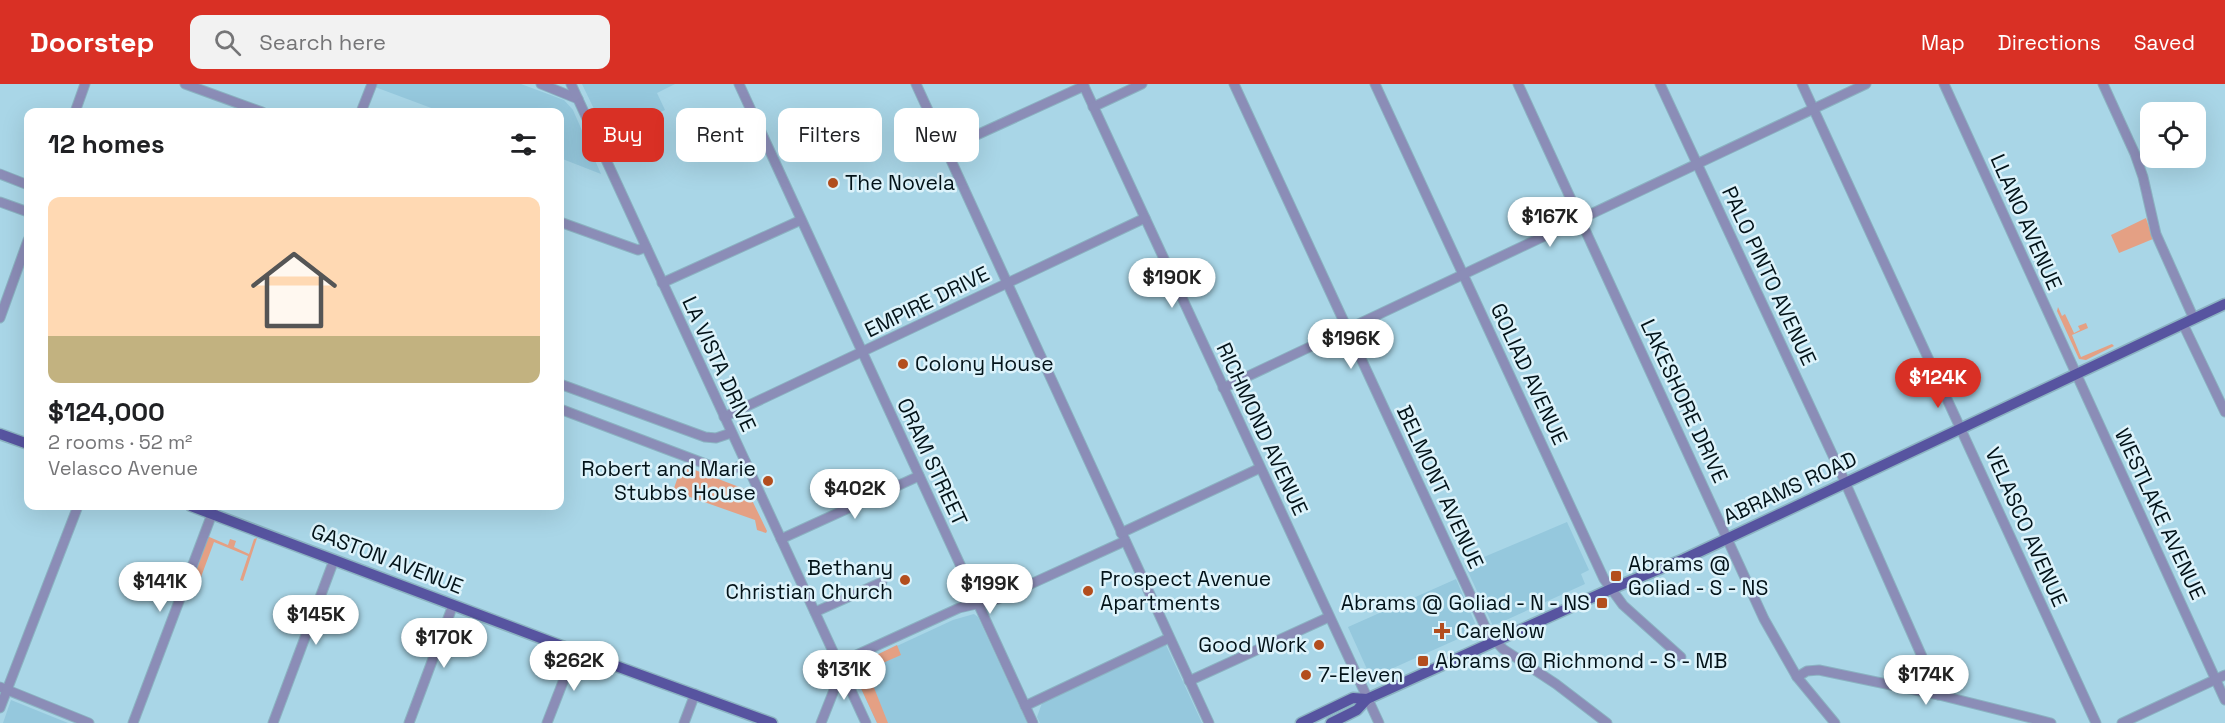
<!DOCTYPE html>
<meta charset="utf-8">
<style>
body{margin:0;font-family:"Space Grotesk",sans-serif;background:#f2f2f2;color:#202124;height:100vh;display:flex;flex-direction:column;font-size:22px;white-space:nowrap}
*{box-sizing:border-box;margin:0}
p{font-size:20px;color:#757577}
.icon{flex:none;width:33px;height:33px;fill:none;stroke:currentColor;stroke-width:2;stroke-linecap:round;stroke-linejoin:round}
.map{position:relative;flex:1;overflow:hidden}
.panel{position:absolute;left:24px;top:24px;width:540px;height:402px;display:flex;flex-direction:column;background:#fff;border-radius:12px;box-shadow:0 6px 24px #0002}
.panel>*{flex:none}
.banner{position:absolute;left:582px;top:24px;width:570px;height:54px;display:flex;gap:12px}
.buttons{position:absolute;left:2140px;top:18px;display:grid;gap:12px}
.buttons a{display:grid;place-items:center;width:66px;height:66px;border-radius:12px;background:#fff;box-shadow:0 6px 24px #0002;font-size:30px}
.price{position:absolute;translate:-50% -51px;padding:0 14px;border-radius:21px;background:#fff;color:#222;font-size:20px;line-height:39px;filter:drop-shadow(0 2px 3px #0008)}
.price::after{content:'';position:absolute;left:50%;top:36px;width:18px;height:14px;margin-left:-9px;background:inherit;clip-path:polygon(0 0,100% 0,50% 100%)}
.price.on{background:#d93025;color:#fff}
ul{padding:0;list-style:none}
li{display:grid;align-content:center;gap:12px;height:318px;padding:0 24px}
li+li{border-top:2px solid #e0e0e0}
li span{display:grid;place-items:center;height:186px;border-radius:12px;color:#555}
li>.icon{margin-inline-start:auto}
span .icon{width:108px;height:108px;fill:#fffc;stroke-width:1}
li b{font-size:26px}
h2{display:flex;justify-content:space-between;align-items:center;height:72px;padding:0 24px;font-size:26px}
.pill{padding:0 21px;border-radius:12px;background:#fff;box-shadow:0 6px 24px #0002;font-size:21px;line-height:54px}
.pill.on{background:#d93025;color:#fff}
header{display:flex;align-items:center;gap:36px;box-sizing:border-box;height:84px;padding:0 30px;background:#d93025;color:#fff}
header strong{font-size:28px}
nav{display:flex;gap:33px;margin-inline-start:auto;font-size:21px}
.search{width:420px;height:54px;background:#f2f2f2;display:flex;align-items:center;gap:15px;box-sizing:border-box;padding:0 21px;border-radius:12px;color:#757577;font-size:22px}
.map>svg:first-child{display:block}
.built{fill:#95c8dd}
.grass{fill:#e4a084}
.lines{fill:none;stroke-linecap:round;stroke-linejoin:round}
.minor-casing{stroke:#8bb3c2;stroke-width:11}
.major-casing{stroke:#8bb3c2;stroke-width:13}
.minor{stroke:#8b8db7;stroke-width:9}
.major{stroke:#5754a0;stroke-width:10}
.poi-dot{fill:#b34e1e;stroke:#ddf3fb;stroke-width:2}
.labels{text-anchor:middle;stroke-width:5;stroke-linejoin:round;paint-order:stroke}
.poi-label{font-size:21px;fill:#031319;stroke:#ddf3fb;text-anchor:start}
.street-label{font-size:21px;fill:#031319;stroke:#ddf3fb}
</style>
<header>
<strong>Doorstep</strong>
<div class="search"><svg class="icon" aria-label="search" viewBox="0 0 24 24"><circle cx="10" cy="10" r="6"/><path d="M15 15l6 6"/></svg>Search here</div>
<nav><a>Map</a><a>Directions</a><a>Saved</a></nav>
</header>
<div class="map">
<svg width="2225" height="639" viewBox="0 0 2225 639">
<rect width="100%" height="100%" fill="#a9d6e7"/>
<!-- built -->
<g class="built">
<path d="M377 0H521L564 16 573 26 601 90 560 74V28H442L375 3Z"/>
<path d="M582 0H675L657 9 665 26 607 52Z"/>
<path d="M1567 438 1589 486 1581 490 1585 500 1493 542 1465 481Z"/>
<path d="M1456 495 1478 546 1371 594 1348 543Z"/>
<path d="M974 530 978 533 1027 639H877L853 587 854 584 858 580 953 536Z"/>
<path d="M1166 561 1202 639H1040L1037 633 1042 619Z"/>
<path d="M11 616 68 639H3Z"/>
</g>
<!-- grass -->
<g class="grass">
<path d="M2146 134 2153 155 2119 169 2111 151Z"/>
<path d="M2058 223 2062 232 2065 230 2074 249 2080 246 2078 242 2086 239 2088 244 2072 251 2081 273 2112 260 2114 262 2086 276 2079 275 2057 227Z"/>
<path d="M682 381 747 406 767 447 766 449 757 446 755 436 673 407Z"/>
<path d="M207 452 228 461 230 455 236 457 234 463 249 470 254 455 257 454 243 497 240 496 248 472 214 458 201 493 197 492 192 507 188 502Z"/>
<path d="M897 561 901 571 867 586 888 639H877L853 587 860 579Z"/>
</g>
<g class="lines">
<defs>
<g id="minor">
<path d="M185 0 262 28"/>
<path d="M541 0 578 15"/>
<path d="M571 0 866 639"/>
<path d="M739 0 1033 639"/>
<path d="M916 0 1209 639"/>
<path d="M1083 0 1379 639"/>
<path d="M1234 0 1488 549 1503 565 1556 600 1607 639"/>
<path d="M1375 0 1604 495 1623 521 1681 573"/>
<path d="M1518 0 1764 535 1797 593 1835 639"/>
<path d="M1660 0 1841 389 1939 611"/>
<path d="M1802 0 2096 639"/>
<path d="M1944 0 2225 616"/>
<path d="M2103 0 2135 70 2143 93 2156 150 2194 235"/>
<path d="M1093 23 1142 0"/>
<path d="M75 28 85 0"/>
<path d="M361 28 372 0"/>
<path d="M946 65 1084 2"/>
<path d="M0 90 28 101"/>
<path d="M0 118 28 128"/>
<path d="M560 138 638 166 646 163"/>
<path d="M662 199 801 136"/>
<path d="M0 234 28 156"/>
<path d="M2183 240 2225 328"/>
<path d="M560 300 705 353 716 354 731 349"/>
<path d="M1223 304 1866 0"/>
<path d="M560 325 719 385 731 386 746 379"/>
<path d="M724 333 1145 134"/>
<path d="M1121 449 1260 384"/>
<path d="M781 455 919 392"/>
<path d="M815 528 882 498"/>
<path d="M1797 593 1807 587 1819 586 1939 611 2051 639"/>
<path d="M1189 597 1329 533"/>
<path d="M0 603 89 639"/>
<path d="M1025 622 1169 554"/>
<path d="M0 624 78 422"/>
<path d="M133 639 215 422"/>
<path d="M273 639 334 476"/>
<path d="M409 639 453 521"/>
<path d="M547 639 575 567"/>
<path d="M684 639 695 610"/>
<path d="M821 639 842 586 852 573 959 524 998 515 1125 457"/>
<path d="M2122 639 2225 591"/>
</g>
<g id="major">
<path d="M0 350 28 360"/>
<path d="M191 422 575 567 772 639"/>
<path d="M1301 639 1353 614 1367 615 1611 505 1684 475 2225 220"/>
<path d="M1331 639 1357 626 1367 615"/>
</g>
</defs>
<!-- minor casing -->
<use href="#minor" class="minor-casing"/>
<!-- major casing -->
<use href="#major" class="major-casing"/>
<!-- minor -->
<use href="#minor" class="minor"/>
<!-- major -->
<use href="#major" class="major"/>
</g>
<!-- markers -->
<g class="poi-dot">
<circle cx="833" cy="99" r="6"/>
<circle cx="903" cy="280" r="6"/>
<circle cx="768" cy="397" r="6"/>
<rect x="1610" y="486" width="12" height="12" rx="3"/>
<circle cx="905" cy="496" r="6"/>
<circle cx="1088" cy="507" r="6"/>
<rect x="1596" y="513" width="12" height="12" rx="3"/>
<path d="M1439 538h6v6h6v6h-6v6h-6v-6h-6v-6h6z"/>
<circle cx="1319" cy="561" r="6"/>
<rect x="1417" y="571" width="12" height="12" rx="3"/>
<circle cx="1306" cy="591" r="6"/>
</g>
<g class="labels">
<!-- poi labels -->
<g class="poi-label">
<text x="845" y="106">The Novela</text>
<text x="915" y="287">Colony House</text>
<text x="756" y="392" text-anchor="end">Robert and Marie<tspan x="756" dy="24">Stubbs House</tspan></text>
<text x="1628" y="487">Abrams @<tspan x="1628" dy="24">Goliad - S - NS</tspan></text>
<text x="893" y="491" text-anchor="end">Bethany<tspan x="893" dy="24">Christian Church</tspan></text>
<text x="1100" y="502">Prospect Avenue<tspan x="1100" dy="24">Apartments</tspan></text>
<text x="1590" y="526" text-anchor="end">Abrams @ Goliad - N - NS</text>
<text x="1456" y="554">CareNow</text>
<text x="1307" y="568" text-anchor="end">Good Work</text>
<text x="1435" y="584">Abrams @ Richmond - S - MB</text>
<text x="1318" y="598">7-Eleven</text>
</g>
<!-- street labels -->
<g class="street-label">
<text transform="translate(2026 138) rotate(66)" y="7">LLANO AVENUE</text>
<text transform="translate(1769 192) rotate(65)" y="7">PALO PINTO AVENUE</text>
<text transform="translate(927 218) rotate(-26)" y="7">EMPIRE DRIVE</text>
<text transform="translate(719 280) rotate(65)" y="7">LA VISTA DRIVE</text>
<text transform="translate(1529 290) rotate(65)" y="7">GOLIAD AVENUE</text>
<text transform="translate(1684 317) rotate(65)" y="7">LAKESHORE DRIVE</text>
<text transform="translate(1262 345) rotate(65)" y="7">RICHMOND AVENUE</text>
<text transform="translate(932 378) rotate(65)" y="7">ORAM STREET</text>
<text transform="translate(1440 403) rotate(65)" y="7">BELMONT AVENUE</text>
<text transform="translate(1790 404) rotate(-25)" y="7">ABRAMS ROAD</text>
<text transform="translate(2160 430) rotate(65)" y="7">WESTLAKE AVENUE</text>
<text transform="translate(2026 443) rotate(66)" y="7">VELASCO AVENUE</text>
<text transform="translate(387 475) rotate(21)" y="7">GASTON AVENUE</text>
</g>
</g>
</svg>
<div class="buttons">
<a><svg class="icon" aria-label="locate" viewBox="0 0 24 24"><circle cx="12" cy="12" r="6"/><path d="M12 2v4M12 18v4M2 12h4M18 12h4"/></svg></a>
</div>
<b class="price" style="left:1550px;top:164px">$167K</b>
<b class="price" style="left:1172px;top:225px">$190K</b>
<b class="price" style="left:1351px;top:286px">$196K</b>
<b class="price on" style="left:1938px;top:325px">$124K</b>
<b class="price" style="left:855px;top:436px">$402K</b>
<b class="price" style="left:160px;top:529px">$141K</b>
<b class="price" style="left:990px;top:531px">$199K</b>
<b class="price" style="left:316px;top:562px">$145K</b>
<b class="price" style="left:444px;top:585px">$170K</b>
<b class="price" style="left:574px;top:608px">$262K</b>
<b class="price" style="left:844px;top:617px">$131K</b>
<b class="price" style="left:1926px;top:622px">$174K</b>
<div class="banner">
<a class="pill on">Buy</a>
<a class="pill">Rent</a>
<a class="pill">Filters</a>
<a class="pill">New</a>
</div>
<section class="panel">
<h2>12 homes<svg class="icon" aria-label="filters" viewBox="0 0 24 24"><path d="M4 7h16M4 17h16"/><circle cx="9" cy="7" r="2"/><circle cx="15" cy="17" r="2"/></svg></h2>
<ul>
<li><span style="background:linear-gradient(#ffd9b3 75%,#c2b280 0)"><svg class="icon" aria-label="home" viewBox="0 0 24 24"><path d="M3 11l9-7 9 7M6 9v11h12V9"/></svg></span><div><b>$124,000</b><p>2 rooms · 52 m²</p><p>Velasco Avenue</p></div></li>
</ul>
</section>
</div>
